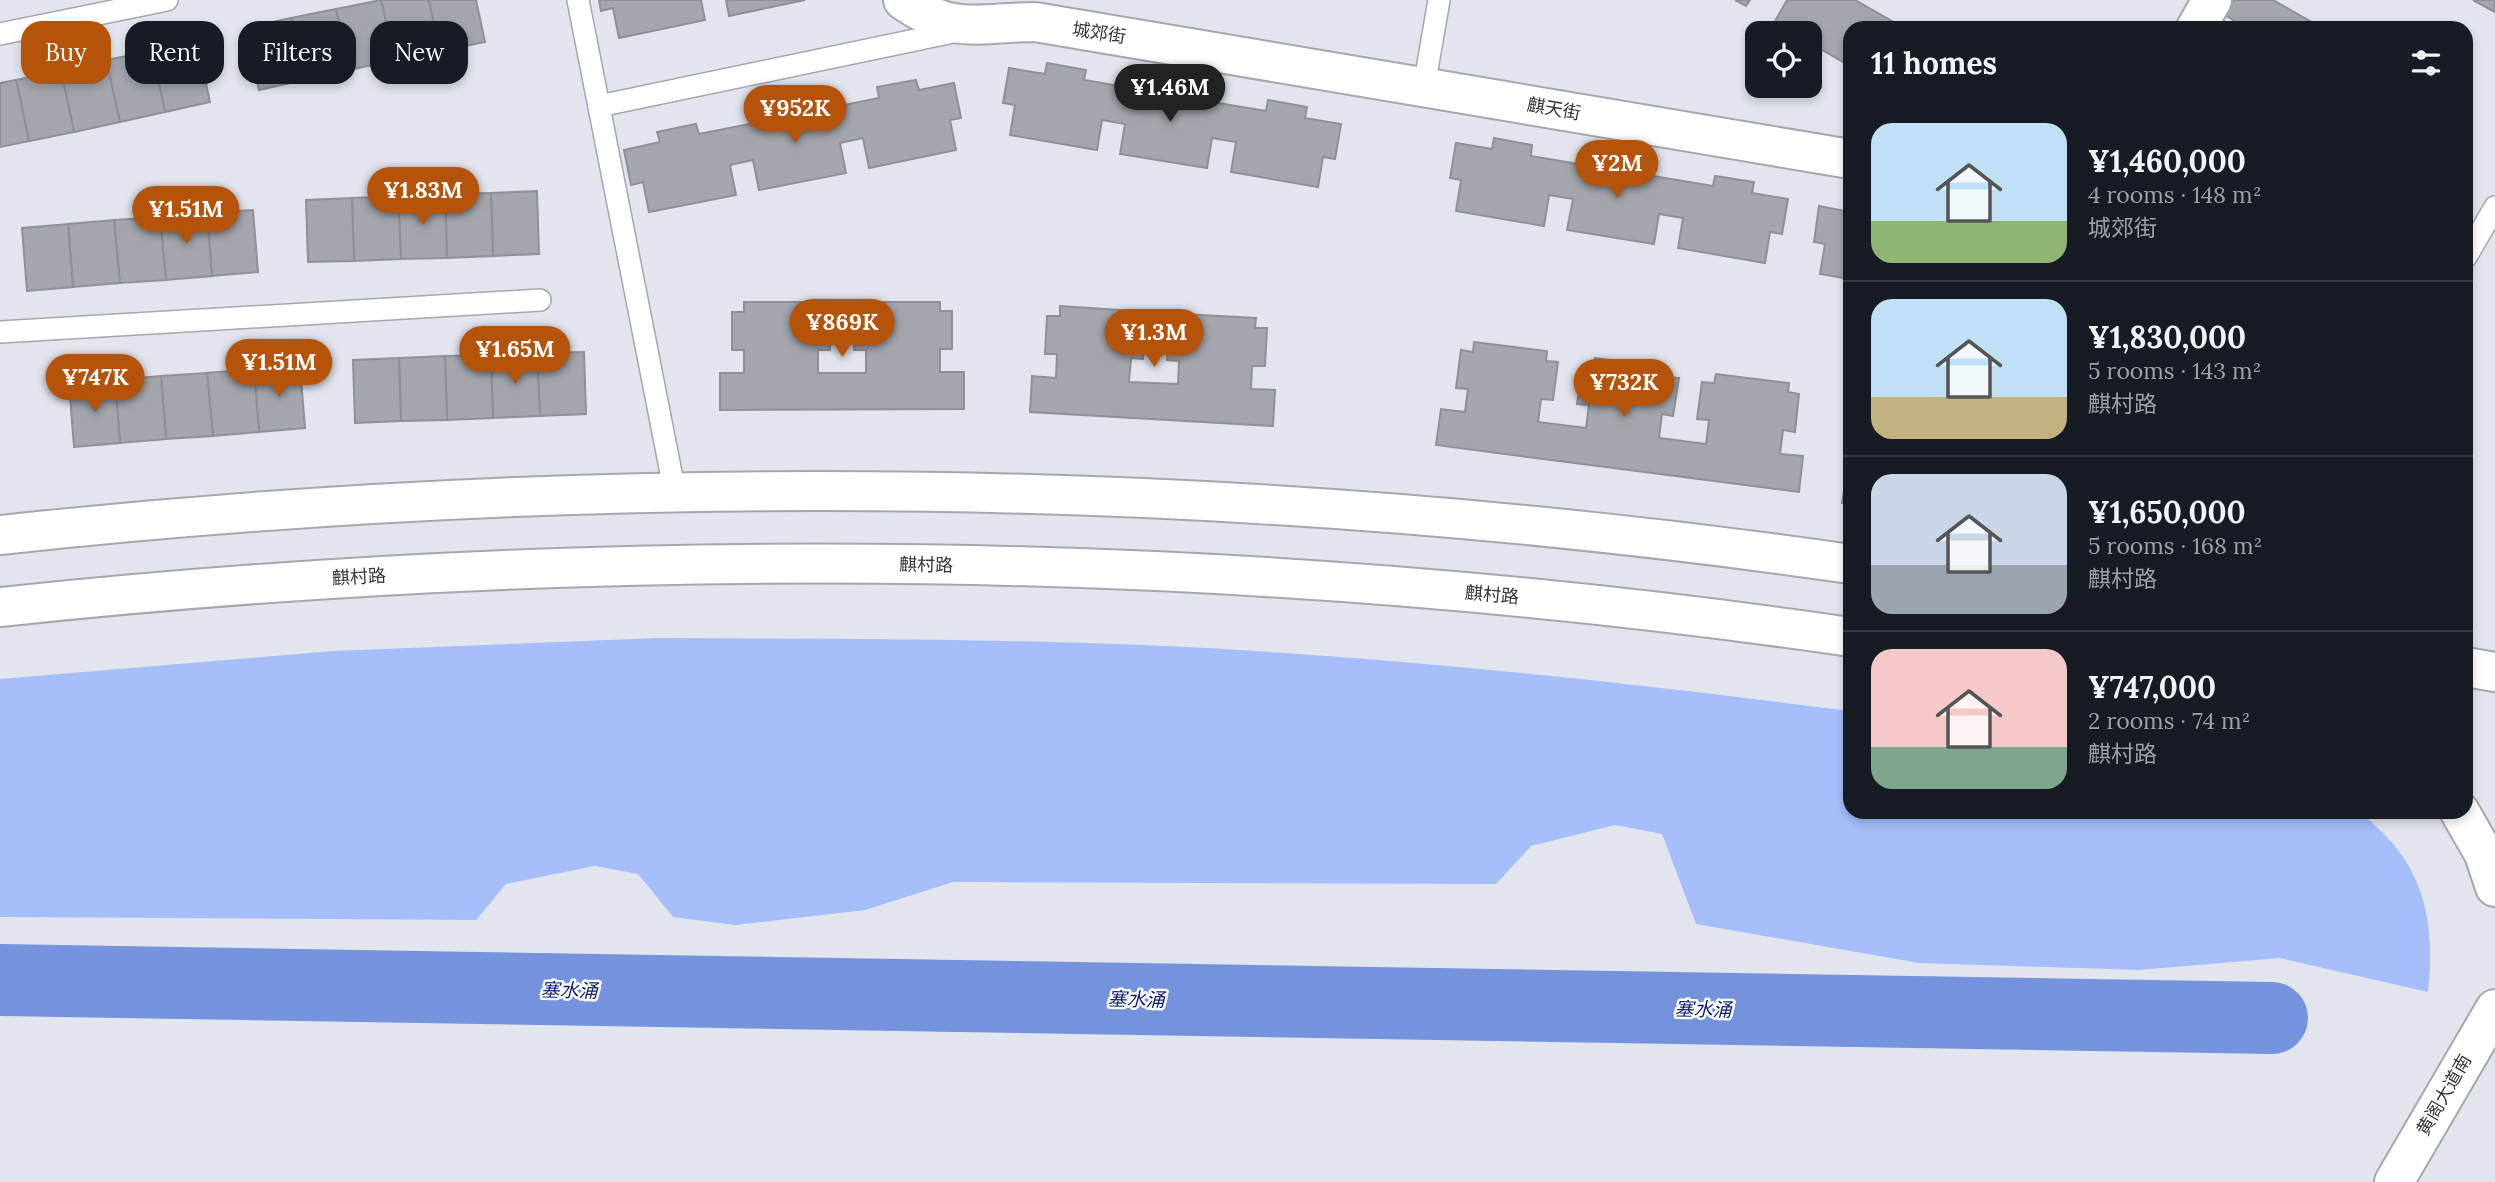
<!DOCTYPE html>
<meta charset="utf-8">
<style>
body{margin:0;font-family:Lora,"Noto Sans SC",serif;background:#242831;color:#f1f3f6;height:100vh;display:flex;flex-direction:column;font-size:26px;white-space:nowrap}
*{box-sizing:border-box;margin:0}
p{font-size:23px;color:#9ea1a6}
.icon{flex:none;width:38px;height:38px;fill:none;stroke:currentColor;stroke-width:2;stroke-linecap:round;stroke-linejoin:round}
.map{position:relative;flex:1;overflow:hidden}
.drawer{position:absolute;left:1843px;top:21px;width:630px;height:798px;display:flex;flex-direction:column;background:#171b24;border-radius:21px;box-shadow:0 4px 10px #0003}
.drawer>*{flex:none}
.guide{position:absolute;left:21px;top:21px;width:665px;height:63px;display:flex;gap:14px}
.buttons{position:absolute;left:1745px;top:21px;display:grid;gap:14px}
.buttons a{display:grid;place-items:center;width:77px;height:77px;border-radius:14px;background:#171b24;box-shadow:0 4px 10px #0003;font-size:35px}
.price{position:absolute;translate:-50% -60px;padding:0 16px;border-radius:24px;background:#b45309;color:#fff;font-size:23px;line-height:46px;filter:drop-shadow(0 2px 4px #0008)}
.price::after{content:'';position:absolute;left:50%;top:42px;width:21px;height:16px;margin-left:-10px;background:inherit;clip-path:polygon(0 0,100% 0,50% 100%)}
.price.selected{background:#222;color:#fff}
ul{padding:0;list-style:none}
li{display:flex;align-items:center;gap:21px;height:175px;padding:0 28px}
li+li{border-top:2px solid #363941}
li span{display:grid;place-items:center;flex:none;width:196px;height:140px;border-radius:21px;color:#555}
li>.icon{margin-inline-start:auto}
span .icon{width:84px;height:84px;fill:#fffc;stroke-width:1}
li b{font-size:30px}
h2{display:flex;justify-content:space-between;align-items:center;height:84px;padding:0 28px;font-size:30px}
.tag{padding:0 24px;border-radius:21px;background:#171b24;box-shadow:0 4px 10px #0003;font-size:24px;line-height:63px}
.tag.selected{background:#b45309;color:#fff}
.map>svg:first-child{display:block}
.green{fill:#a5befa}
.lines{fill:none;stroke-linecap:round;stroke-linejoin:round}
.river{stroke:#7593dc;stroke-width:72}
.building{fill:#a3a6ad;stroke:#8d9097;stroke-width:2}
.service-casing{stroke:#a4a7ae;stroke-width:24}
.minor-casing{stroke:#a4a7ae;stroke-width:42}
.tertiary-casing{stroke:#a4a7ae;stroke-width:42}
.primary-casing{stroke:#a4a7ae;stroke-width:42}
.service{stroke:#fff;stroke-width:21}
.minor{stroke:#fff;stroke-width:38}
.tertiary{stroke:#fff;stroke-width:38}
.primary{stroke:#fff;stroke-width:38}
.labels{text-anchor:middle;stroke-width:5;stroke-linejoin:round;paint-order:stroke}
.street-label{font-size:18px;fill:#333537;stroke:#fff}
.water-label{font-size:19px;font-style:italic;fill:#0c1e72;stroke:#fff}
</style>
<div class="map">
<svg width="2495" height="1182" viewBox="0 0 2495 1182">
<rect width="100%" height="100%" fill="#e2e5ed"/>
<!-- green -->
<path class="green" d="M658 638C876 639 1095 638 1313 655 1492 668 1671 688 1850 711V812H2359C2423 861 2436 915 2428 992L2280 958 2139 970 1919 963 1696 924 1662 834 1615 825 1531 846 1496 884 953 882 865 910 735 925 673 917 638 874 595 866 506 884 476 920 0 917V679L333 651Z"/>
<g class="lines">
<!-- river -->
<path class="river" d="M0 980 2272 1018"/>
</g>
<!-- building -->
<g class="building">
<path d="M381 0H429L440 51 395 60Z"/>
<path d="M381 0 395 60 349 70 336 9Z"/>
<path d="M429 0H476L485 42 440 51Z"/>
<path d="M599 0H701L705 20 619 38 613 8 601 11Z"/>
<path d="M726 0H805L729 16Z"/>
<path d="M1735 0H1750L1746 6Z"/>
<path d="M1787 0H1855L1904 28H1850V66L1810 43V33H1792L1774 23Z"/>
<path d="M2234 0H2273L2322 28H2246L2225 15Z"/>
<path d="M2473 0H2495V12Z"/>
<path d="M336 9 349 70 304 80 291 18Z"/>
<path d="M291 18 304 80 259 90 245 28Z"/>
<path d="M197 41 210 102 165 112 152 51Z"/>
<path d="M152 51 165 112 120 122 106 60Z"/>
<path d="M106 60 120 122 74 132 61 70Z"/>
<path d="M1047 63 1086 70 1084 80 1155 92 1157 82 1196 88 1194 99 1266 111 1268 100 1307 107 1305 118 1341 124 1335 159 1323 157 1318 187 1231 172 1236 142 1212 138 1207 168 1120 154 1125 124 1102 120 1097 150 1010 135 1015 105 1003 103 1009 68 1045 74Z"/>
<path d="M61 70 74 132 29 141 16 80Z"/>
<path d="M16 80 29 141 0 147V83Z"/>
<path d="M916 80 919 90 954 83 961 118 950 120 956 150 869 168 863 138 840 143 846 173 759 190 753 160 730 165 736 195 649 212 643 182 631 185 624 150 660 142 657 132 696 124 699 134 769 120 767 110 806 102 809 112 879 98 877 87Z"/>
<path d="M1494 138 1532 145 1531 156 1602 168 1604 157 1643 164 1641 174 1713 186 1715 176 1754 182 1752 193 1788 199 1782 234 1770 232 1765 263 1678 248 1683 218 1659 214 1654 244 1567 230 1573 199 1549 195 1544 226 1456 211 1461 180 1450 178 1456 143 1492 149Z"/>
<path d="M537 191 539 254 493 256 491 193Z"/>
<path d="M491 193 493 256 447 258 445 194Z"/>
<path d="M445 194 447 258 401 259 398 196Z"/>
<path d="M398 196 401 259 354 261 352 198Z"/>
<path d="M352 198 354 261 308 262 306 200Z"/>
<path d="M1819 206 1850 212V279L1820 274 1825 244 1814 242Z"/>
<path d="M253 210 258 272 212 276 207 213Z"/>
<path d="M207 213 212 276 166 280 160 217Z"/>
<path d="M160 217 166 280 120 283 114 220Z"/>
<path d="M114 220 120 283 73 287 68 224Z"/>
<path d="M68 224 73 287 27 291 22 228Z"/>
<path d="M744 302H818V312H830V350H818V373H866V350H854V312H866V302H940V311H952V349H940V372H964V409L720 410V373H744V350H732V312H744Z"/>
<path d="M1060 306 1134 311 1133 320 1145 321 1143 359 1131 358 1129 382 1178 384 1179 361 1167 360 1169 322 1181 323 1182 314 1256 318 1255 328H1267L1265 366H1252L1251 389 1275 390 1273 426 1030 412 1032 376 1056 378 1057 354H1045L1047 316H1060Z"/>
<path d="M1474 342 1547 351 1546 361 1558 362 1553 400 1541 399 1538 422 1586 428 1589 405 1577 404 1582 366 1594 367 1595 358 1668 367 1667 377 1679 378 1673 416 1662 414 1659 438 1706 444 1709 420 1697 419 1702 382 1714 383 1716 374 1789 383 1788 392 1799 394 1795 432 1783 430 1780 454 1803 456 1799 492 1436 445 1441 409 1465 412 1468 389 1456 388 1461 350 1473 352Z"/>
<path d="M584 352 586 414 540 416 537 353Z"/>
<path d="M537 353 540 416 493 418 491 355Z"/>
<path d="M491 355 493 418 447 420 445 356Z"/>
<path d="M445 356 447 420 401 421 399 358Z"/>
<path d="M399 358 401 421 355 423 353 360Z"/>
<path d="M300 366 305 428 259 432 254 369Z"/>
<path d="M254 369 259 432 213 436 207 373Z"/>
<path d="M207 373 213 436 166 439 161 376Z"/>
<path d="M161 376 166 439 120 443 115 380Z"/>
<path d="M115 380 120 443 74 447 69 384Z"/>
<path d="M1848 467H1850V504L1842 503Z"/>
</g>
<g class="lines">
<defs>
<g id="service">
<path d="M578 0 675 493"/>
<path d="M0 34 167 0"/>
<path d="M1424 87 1439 0"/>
<path d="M599 106 958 31"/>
<path d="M2466 257 2495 207"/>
<path d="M0 332 540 300"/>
</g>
<g id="minor">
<path d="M903 0C953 36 980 22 1035 22L1850 159"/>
<path d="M2196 28 2212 0"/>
</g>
<g id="tertiary">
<path d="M0 535C614 469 1239 476 1850 564"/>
<path d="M0 607C614 542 1238 548 1850 637"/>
<path d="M2466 667 2495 672"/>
<path d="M2460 812 2484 854 2495 887"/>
</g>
<path id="primary" d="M2394 1182 2495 1009"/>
</defs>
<!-- service casing -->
<use href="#service" class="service-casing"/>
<!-- minor casing -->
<use href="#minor" class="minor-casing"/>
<!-- tertiary casing -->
<use href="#tertiary" class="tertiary-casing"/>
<!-- primary casing -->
<use href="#primary" class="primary-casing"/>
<!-- service -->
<use href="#service" class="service"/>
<!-- minor -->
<use href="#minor" class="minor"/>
<!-- tertiary -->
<use href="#tertiary" class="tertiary"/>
<!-- primary -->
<use href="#primary" class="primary"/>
</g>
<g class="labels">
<!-- street labels -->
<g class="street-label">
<text transform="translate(1099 33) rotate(9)" y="6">城郊街</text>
<text transform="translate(1554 109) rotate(10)" y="6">麒天街</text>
<text transform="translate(926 565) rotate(1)" y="6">麒村路</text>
<text transform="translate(359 577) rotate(-3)" y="6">麒村路</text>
<text transform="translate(1492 595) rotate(5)" y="6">麒村路</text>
<text transform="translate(2444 1095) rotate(-60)" y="6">黄阁大道南</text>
</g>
<!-- water labels -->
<g class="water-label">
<text transform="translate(569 990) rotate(1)" y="7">塞水涌</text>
<text transform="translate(1136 999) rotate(1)" y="7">塞水涌</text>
<text transform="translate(1703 1009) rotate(1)" y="7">塞水涌</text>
</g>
</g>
</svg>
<div class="buttons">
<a><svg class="icon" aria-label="locate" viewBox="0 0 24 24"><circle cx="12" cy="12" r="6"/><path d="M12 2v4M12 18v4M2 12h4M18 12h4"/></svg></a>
</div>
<b class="price selected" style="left:1170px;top:124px">¥1.46M</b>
<b class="price" style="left:795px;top:145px">¥952K</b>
<b class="price" style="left:1617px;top:200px">¥2M</b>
<b class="price" style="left:423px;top:227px">¥1.83M</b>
<b class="price" style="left:186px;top:246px">¥1.51M</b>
<b class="price" style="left:842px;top:359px">¥869K</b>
<b class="price" style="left:1154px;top:369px">¥1.3M</b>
<b class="price" style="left:515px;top:386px">¥1.65M</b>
<b class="price" style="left:279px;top:399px">¥1.51M</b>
<b class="price" style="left:95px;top:414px">¥747K</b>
<b class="price" style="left:1624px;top:419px">¥732K</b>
<div class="guide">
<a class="tag selected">Buy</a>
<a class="tag">Rent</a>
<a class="tag">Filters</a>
<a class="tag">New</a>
</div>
<section class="drawer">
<h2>11 homes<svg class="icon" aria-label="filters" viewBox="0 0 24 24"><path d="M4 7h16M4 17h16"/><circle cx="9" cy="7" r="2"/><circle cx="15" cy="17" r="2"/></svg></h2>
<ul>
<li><span style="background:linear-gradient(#bfe0f5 70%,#8fb573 0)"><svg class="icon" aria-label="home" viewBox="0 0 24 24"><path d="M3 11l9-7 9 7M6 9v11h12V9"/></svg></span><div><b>¥1,460,000</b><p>4 rooms · 148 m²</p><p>城郊街</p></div></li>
<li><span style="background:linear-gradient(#bfe0f5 70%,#c2b280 0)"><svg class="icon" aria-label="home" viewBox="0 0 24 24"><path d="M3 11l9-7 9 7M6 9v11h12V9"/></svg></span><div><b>¥1,830,000</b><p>5 rooms · 143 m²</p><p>麒村路</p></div></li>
<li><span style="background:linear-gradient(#c9d6e8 65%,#9aa5b1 0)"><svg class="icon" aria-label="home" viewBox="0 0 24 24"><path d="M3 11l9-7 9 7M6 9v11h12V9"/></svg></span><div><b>¥1,650,000</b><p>5 rooms · 168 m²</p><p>麒村路</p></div></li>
<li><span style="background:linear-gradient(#f6c9c9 70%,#7fa58c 0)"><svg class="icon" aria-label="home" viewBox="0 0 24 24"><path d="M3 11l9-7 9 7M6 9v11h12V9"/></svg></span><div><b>¥747,000</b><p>2 rooms · 74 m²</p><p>麒村路</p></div></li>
</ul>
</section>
</div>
